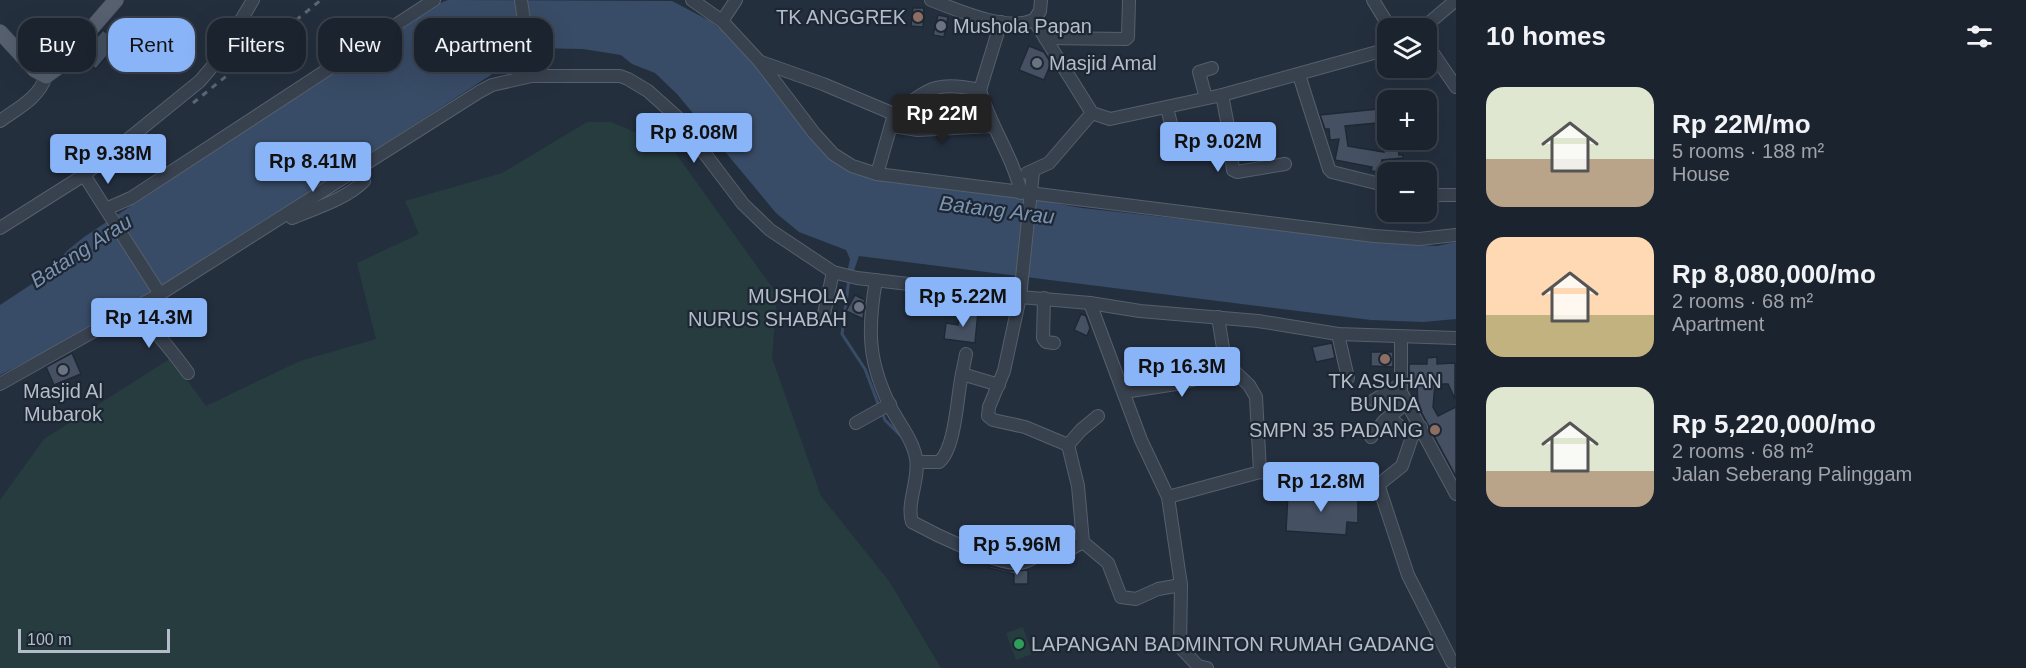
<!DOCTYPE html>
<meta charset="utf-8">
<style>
body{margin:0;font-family:Helvetica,sans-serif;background:#282f3a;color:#f1f3f6;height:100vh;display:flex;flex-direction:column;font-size:22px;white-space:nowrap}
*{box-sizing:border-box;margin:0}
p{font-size:20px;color:#a0a4aa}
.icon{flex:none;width:33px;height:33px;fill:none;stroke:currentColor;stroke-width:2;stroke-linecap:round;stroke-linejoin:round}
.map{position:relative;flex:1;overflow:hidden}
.sheet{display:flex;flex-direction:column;background:#1b232e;width:570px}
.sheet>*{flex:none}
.banner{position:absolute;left:18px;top:18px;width:570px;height:54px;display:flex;gap:12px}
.buttons{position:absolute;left:1377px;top:18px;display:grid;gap:12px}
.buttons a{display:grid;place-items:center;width:60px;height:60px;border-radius:12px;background:#1b232e;box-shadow:0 6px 24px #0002,0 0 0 2px #39404a;font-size:30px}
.scale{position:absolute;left:18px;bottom:15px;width:152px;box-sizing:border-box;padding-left:6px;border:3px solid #b4bcc9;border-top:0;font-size:16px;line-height:21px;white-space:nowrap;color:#b4bcc9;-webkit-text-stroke:4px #1d2633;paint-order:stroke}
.price{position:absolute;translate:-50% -51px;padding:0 14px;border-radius:6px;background:#8ab4f8;color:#111;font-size:20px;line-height:39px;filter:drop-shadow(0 2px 3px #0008)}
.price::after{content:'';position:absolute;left:50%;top:36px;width:18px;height:14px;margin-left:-9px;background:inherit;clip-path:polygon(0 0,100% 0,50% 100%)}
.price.selected{background:#222;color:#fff}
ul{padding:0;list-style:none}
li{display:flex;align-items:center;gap:18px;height:150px;padding:0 30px}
li span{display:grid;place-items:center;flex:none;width:168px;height:120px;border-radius:18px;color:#555}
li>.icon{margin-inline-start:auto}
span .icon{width:72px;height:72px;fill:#fffc;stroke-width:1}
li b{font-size:26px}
h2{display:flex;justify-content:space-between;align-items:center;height:72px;padding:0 30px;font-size:26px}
.chip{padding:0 21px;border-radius:18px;background:#1b232e;box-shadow:0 6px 24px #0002,0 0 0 2px #39404a;font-size:21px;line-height:54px}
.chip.selected{background:#8ab4f8;color:#111}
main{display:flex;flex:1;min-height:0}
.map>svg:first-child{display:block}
.green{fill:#263c3f}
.water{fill:#394c67}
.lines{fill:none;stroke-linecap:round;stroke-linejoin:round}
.stream{stroke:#394c67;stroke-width:3}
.building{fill:#455162;stroke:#1f2835;stroke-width:1.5}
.minor-casing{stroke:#565f6c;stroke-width:14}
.major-casing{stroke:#414a57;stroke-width:16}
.minor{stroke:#38414e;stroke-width:12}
.major{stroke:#56606e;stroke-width:15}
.rail{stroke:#5a6575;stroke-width:3;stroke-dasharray:6 6;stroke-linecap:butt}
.education-dot{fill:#8d6e63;stroke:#1d2633;stroke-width:2}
.worship-dot{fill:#6b7280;stroke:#1d2633;stroke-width:2}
.leisure-dot{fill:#2e9e5b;stroke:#1d2633;stroke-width:2}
.labels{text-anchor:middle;stroke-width:4.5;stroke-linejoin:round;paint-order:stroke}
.poi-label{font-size:20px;fill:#b4bcc9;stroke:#1d2633;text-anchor:end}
.water-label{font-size:21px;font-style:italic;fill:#7c92b1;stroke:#1d2633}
</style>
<main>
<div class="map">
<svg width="1456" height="668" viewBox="0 0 1456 668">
<rect width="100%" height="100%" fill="#242f3e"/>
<!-- green -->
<g class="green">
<path d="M587 122H611L671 147 777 294 772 358 821 496 889 581 941 668H0V500L44 439 171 358 206 406 300 361 376 339 357 263 419 234 405 201 502 173Z"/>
<path d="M1023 627 1032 654 1016 660 1006 633Z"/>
</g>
<!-- water -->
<path class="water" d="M448 0 672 1 710 21 744 48 778 97 813 136 845 166 1082 208 1417 245 1437 246 1456 242V319L1423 322 1371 320 859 256 852 276 847 273 850 259 846 250 799 232 776 213 677 94 655 73 632 64 621 55 583 49 533 48 498 61 491 75 163 287 94 327 0 375V305L41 278 68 250 84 237 397 29 440 3Z"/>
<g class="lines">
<!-- stream -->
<g class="stream">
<path d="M849 279 842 334 865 369 879 406"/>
<path d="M882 413 885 420 900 435"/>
</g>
</g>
<!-- building -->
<g class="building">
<path d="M913 8H924L923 27 911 26Z"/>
<path d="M938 15 948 17 944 37 933 35Z"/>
<path d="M103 30 118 43 96 69 80 56Z"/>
<path d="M1029 46 1044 52 1051 63 1044 80 1019 70Z"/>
<path d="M1388 108V122L1345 126 1348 146 1384 152 1383 140H1398L1399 155H1403V158L1382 160 1380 172 1371 171 1372 167 1335 160 1339 139 1330 140 1329 129H1325L1320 115Z"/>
<path d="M855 295 865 300 863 319 846 311Z"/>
<path d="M960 310 978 312 975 343 944 339 946 323 958 325Z"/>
<path d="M1081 314 1086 316 1090 328 1087 336 1074 330Z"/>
<path d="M1332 343 1335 358 1316 362 1312 347Z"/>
<path d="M1371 352H1393V367L1371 366Z"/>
<path d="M72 353 81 374 54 385 46 367Z"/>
<path d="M1437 357V364L1455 363V399L1448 384H1435L1433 407 1438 416 1456 407V477L1418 406 1417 384H1409V364H1427V358Z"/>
<path d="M1288 493H1325L1358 499V523L1347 522 1346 535 1286 531Z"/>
<path d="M990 566 1009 571 1028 570V584H1014V574L989 568Z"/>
</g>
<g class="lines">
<defs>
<g id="minor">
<path d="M521 0 532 76"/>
<path d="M692 0 722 21 736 0"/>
<path d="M931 0C958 10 1005 32 1034 20"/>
<path d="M1373 0 1390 28"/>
<path d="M1034 20 1092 113 1110 119 1222 95 1388 49"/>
<path d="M1034 20 1040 11 1041 0"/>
<path d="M722 21 760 62 814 133 833 154 852 166 877 174 1374 236 1419 239 1456 235"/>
<path d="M1423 28 1456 0"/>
<path d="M1045 38 1126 39 1128 37 1129 0"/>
<path d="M1426 43 1456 87"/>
<path d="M761 62 823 84 894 114C929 89 935 80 980 90L1001 22"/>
<path d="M1299 75 1329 169 1332 172 1388 186"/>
<path d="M980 90C990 126 1013 156 1021 193"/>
<path d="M1222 95 1228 126 1233 170 1237 172 1285 164"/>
<path d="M1206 98 1199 72 1212 68"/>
<path d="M1167 108 1177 147"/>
<path d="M0 121C18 108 39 98 46 76"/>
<path d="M892 126 918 130 992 126"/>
<path d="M1033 172 1020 297 1004 371 989 407 988 416 993 420 1025 427 1068 445 1078 486 1083 542 1108 563 1121 597 1136 599 1158 589 1181 585"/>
<path d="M1027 173 1049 163 1092 113"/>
<path d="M877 174 893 118"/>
<path d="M84 175 160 294"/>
<path d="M1426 195H1456"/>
<path d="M106 209 131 198 434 0"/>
<path d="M292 218C316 208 346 199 364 181L361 168"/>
<path d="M0 228 84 175 200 81 216 62 253 0"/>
<path d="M876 280C867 331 868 363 892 410 901 426 913 441 916 458 920 479 906 503 912 522 934 534 997 565 1020 563 1030 562 1041 553 1049 548L1063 553 1083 542"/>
<path d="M1044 298 1043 338 1046 342 1054 343"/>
<path d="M1090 303 1141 440 1168 497 1260 472 1356 491 1373 489 1402 466 1412 437 1421 427"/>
<path d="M138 307C153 331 172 350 188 373"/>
<path d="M824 314 833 272"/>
<path d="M1218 317 1223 348 1233 370 1249 385 1256 397 1260 472"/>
<path d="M1338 334 1348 378"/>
<path d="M1401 338V392L1456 494"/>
<path d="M962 374 966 354"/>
<path d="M0 384 160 294 479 92 492 85 532 76H620L628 79 648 91 677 117 743 204 770 230 833 272 857 278 1020 297 1090 303 1140 311 1258 321 1338 334 1456 338"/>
<path d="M1124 392 1176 384 1233 370"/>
<path d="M1374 400 1400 385"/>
<path d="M1389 417 1412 437"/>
<path d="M856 423 890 404"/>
<path d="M1371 437 1384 421 1406 403"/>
<path d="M1068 445 1081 430 1098 416"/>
<path d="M917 462H939C956 448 957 395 962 374L999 385"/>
<path d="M1379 487 1408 575 1452 662"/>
<path d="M1168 497 1181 585 1180 647 1198 666 1207 668"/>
</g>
<path id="major" d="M0 32 35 70 46 76 57 68 116 0"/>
</defs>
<!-- minor casing -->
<use href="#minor" class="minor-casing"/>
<!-- major casing -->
<use href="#major" class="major-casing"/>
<!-- minor -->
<use href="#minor" class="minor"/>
<!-- major -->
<use href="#major" class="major"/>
<!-- rail -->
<path class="rail" d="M193 103 321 0"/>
</g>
<!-- markers -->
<g class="education-dot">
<circle cx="918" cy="17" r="6"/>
<circle cx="1385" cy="359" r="6"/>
<circle cx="1435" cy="430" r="6"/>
</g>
<g class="worship-dot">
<circle cx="941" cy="26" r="6"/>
<circle cx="1037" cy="63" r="6"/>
<circle cx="859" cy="307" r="6"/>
<circle cx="63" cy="370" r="6"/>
</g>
<circle class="leisure-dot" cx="1019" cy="644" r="6"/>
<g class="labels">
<!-- poi labels -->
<g class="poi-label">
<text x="906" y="24">TK ANGGREK</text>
<text x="953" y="33" text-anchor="start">Mushola Papan</text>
<text x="1049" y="70" text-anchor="start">Masjid Amal</text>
<text x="847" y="303">MUSHOLA<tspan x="847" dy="23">NURUS SHABAH</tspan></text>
<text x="1385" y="388" text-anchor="middle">TK ASUHAN<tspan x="1385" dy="23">BUNDA</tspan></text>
<text x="63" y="398" text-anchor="middle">Masjid Al<tspan x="63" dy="23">Mubarok</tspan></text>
<text x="1423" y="437">SMPN 35 PADANG</text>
<text x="1031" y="651" text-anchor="start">LAPANGAN BADMINTON RUMAH GADANG</text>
</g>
<!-- water labels -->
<g class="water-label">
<text transform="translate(997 210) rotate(7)" y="7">Batang Arau</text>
<text transform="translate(81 251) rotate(-33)" y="7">Batang Arau</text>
</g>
</g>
</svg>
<div class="buttons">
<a><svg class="icon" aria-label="layers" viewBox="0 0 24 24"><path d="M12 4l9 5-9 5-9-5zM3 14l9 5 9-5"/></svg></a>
<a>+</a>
<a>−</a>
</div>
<div class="scale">100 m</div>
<b class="price selected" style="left:942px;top:145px">Rp 22M</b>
<b class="price" style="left:694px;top:164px">Rp 8.08M</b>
<b class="price" style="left:1218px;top:173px">Rp 9.02M</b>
<b class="price" style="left:108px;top:185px">Rp 9.38M</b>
<b class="price" style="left:313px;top:193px">Rp 8.41M</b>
<b class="price" style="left:963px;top:328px">Rp 5.22M</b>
<b class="price" style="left:149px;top:349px">Rp 14.3M</b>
<b class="price" style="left:1182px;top:398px">Rp 16.3M</b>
<b class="price" style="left:1321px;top:513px">Rp 12.8M</b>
<b class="price" style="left:1017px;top:576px">Rp 5.96M</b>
<div class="banner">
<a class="chip">Buy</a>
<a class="chip selected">Rent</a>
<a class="chip">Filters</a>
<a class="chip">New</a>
<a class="chip">Apartment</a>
</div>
</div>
<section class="sheet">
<h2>10 homes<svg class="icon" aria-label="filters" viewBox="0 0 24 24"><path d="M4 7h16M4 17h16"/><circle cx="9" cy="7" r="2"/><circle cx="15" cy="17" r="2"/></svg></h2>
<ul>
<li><span style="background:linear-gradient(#dfe7d0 60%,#b9a48a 0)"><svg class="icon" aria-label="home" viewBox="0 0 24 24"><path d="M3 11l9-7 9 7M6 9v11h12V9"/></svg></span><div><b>Rp 22M/mo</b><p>5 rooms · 188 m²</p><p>House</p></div></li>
<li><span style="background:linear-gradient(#ffd9b3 65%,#c2b280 0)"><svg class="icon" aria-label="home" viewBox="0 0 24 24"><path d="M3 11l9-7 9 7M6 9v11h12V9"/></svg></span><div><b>Rp 8,080,000/mo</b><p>2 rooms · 68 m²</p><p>Apartment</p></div></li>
<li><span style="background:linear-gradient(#dfe7d0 70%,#b9a48a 0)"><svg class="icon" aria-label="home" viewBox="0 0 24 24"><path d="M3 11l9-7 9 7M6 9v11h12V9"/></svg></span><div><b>Rp 5,220,000/mo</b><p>2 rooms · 68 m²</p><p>Jalan Seberang Palinggam</p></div></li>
</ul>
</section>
</main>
